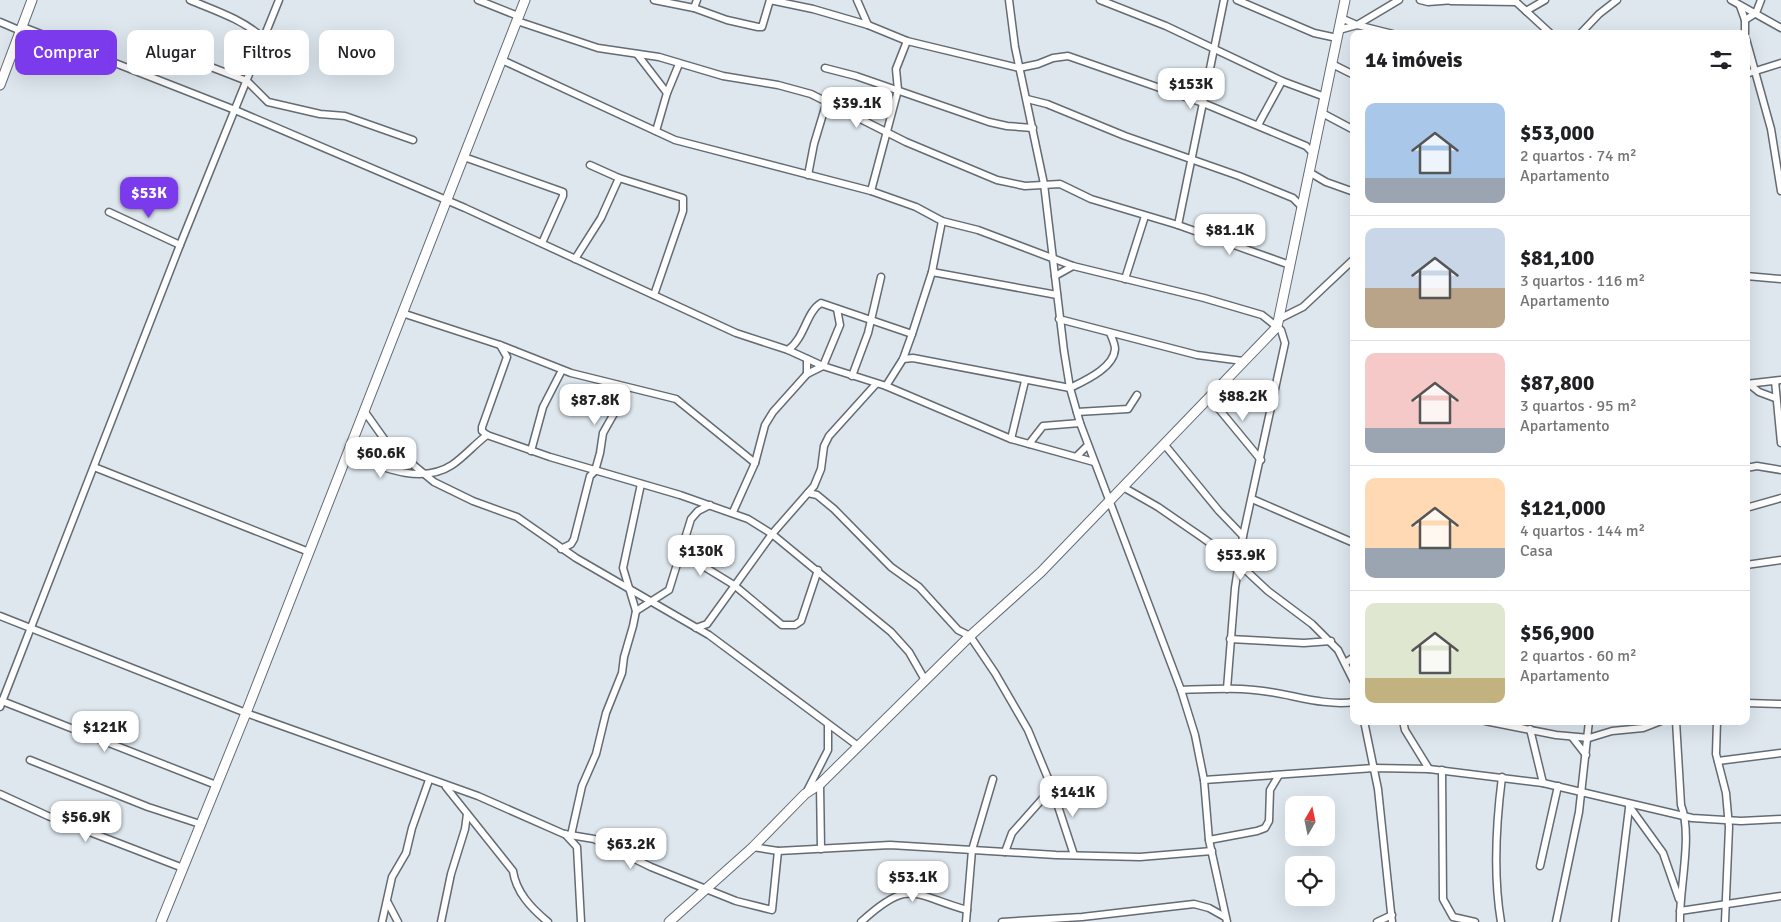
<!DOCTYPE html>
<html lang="pt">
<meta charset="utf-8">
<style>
body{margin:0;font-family:Signika,sans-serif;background:#f2f2f2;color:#202124;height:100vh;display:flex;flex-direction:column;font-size:19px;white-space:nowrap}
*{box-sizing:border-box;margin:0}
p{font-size:16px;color:#757577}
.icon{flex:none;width:28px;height:28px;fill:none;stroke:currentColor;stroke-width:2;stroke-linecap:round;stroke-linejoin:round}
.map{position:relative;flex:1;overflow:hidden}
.sheet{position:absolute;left:1350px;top:30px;width:400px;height:695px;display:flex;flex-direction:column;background:#fff;border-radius:10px;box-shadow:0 5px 20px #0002}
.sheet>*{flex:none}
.banner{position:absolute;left:15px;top:30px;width:475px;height:45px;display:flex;gap:10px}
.needle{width:32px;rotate:9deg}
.tools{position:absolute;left:1285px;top:796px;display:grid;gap:10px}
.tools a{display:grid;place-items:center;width:50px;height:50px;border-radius:10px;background:#fff;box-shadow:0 5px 20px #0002;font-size:25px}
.price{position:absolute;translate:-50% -42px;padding:0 11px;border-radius:10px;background:#fff;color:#222;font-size:16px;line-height:32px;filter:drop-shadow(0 1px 2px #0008)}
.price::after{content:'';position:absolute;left:50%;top:30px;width:15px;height:11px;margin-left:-8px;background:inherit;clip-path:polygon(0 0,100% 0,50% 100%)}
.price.selected{background:#7c3aed;color:#fff}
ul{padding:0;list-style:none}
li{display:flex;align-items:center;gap:15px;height:125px;padding:0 15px}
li+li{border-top:1px solid #e0e0e0}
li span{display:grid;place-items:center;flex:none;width:140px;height:100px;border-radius:10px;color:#555}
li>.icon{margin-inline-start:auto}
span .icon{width:60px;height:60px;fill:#fffc;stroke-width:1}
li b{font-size:21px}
h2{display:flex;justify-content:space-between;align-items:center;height:60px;padding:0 15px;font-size:21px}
.tag{padding:0 18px;border-radius:10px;background:#fff;box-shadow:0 5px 20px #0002;font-size:18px;line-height:45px}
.tag.selected{background:#7c3aed;color:#fff}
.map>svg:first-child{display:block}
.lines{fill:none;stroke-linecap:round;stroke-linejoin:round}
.street-casing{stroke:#646b72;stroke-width:9}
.secondary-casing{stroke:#646b72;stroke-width:11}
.street{stroke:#fff;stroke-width:6}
.secondary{stroke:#fff;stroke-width:9}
</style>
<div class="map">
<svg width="1781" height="922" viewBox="0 0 1781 922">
<rect width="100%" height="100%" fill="#dee7ee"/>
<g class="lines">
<defs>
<g id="street">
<path d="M190 0C216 11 242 19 263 38"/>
<path d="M478 0 518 16"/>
<path d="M654 0 694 8 727 20 758 27H762L770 0 813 9 868 25 907 41 1019 68 1038 64 1053 58 1068 56 1203 103 1306 146 1313 153"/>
<path d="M857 0 868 25"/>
<path d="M1009 0 1015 47 1044 184 1064 351 1070 388 1080 423 1181 690 1195 735 1204 780 1209 840 1227 922"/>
<path d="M1100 0 1166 26 1282 81 1325 97"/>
<path d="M1237 0 1314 33 1337 38"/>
<path d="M1420 0 1428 2 1454 0"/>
<path d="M1514 0 1551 34"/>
<path d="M1731 0 1781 28"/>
<path d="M1451 1 1516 2"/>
<path d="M1740 6 1745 20V34"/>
<path d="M694 8 697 0"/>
<path d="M1526 11 1545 0"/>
<path d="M1341 18 1357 25 1393 34"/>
<path d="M1745 20 1756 13 1761 0"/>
<path d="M517 21 598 48 659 57 723 76 778 85 811 94 906 142 997 180 1025 186 1060 184 1091 199 1178 225 1290 265"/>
<path d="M0 22 21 31"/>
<path d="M23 27 235 110 465 208 736 333 788 350 823 366 886 386 1011 439 1094 462"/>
<path d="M1339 30 1357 25 1399 0"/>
<path d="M1580 34 1599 14 1617 0"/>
<path d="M1746 39 1771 129 1781 191"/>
<path d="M637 54 667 93"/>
<path d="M180 55 247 81 268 102 320 114 345 116 413 140"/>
<path d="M502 60 675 140 871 191 916 207 942 221 978 230 1073 266 1204 298 1262 315 1281 330 1285 343 1243 536 1235 588 1227 689"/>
<path d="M1332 64 1354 75"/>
<path d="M825 68 856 76 989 122 1007 126 1033 128"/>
<path d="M1746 74 1781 63"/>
<path d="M1027 99 1047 104 1125 136 1239 176 1293 198 1302 207"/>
<path d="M1322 113 1354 130"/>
<path d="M1258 125 1282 81"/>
<path d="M656 131 667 93 679 64"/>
<path d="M464 157 563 192V196L542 243"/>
<path d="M590 165 619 178 683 198V211L654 295"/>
<path d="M1309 172 1326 182 1354 192"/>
<path d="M808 175 814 144 827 101"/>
<path d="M871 191 898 90 896 69 907 41"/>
<path d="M109 212 180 245"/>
<path d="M1178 225 1224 0"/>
<path d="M575 259 601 218 619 178"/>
<path d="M932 272 1057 295"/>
<path d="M1055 276 1073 266"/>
<path d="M1746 276 1781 279"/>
<path d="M1125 279 1145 216"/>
<path d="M402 313 500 345 571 373 676 399 755 463"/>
<path d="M1281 318 1303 307 1354 259"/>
<path d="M1059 319 1197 355 1243 361"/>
<path d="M500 345 507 357 482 427V431L487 435 550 457 680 495 748 519 772 534 891 632 909 652 925 680"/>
<path d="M788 350C805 338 806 312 821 303L912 334"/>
<path d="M807 359V374"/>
<path d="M903 359 913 358 1070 388C1084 381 1114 368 1115 349 1115 344 1112 338 1110 333"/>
<path d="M852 376 868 333 881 277"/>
<path d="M1775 381 1781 443"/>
<path d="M1746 384 1781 380"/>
<path d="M1749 384 1759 392 1775 398"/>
<path d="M886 386 903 359 912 334 932 272 942 221"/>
<path d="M1209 397 1261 460"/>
<path d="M365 412 387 443 434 482 473 501 517 517 576 558 709 635 858 746"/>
<path d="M1077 412 1128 409 1137 395"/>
<path d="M1011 439 1025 381"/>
<path d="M1029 444 1043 426 1080 423"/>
<path d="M1164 444 1219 511 1243 536"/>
<path d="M531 451 543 407 562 370"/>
<path d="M347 454C377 465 420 486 452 465 464 457 475 444 487 435"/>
<path d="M1077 456 1088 445"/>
<path d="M94 467 309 552"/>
<path d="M1746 468 1757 466 1781 470"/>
<path d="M1123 487 1158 507 1203 538 1239 564 1268 591 1312 624 1338 650 1354 682"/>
<path d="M808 493 817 495 834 509 891 567 919 587 958 630 970 636 995 673 1028 730 1052 788 1074 855"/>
<path d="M1252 499 1354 543"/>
<path d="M1746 508 1781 498"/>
<path d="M733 512 755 463 765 425 773 412 807 374 823 366 840 325 837 309"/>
<path d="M561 549 571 544 574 539 590 476 595 471 600 453 603 433 616 410 618 385"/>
<path d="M680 552 734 585 782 625H795L801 621 818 570"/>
<path d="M1746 565 1781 560"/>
<path d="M636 611 669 590 691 519 698 511 710 505"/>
<path d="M0 616 246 713 478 796 564 834 594 839 651 867 736 901 772 910 778 851"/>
<path d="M696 628 707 624 772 534 814 486 821 469 824 446 829 436 876 384"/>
<path d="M1230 639 1304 643 1331 641"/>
<path d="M1345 663 1354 657"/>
<path d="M1181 690C1210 689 1241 687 1270 692 1297 696 1326 706 1354 702"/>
<path d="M2 701 216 785"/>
<path d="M1746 703 1781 704"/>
<path d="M0 707 180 245 279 0"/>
<path d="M1364 721 1378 789 1392 922"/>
<path d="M1403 721 1405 730 1429 769"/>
<path d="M1485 721 1556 735 1589 738 1612 731 1643 728 1661 721"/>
<path d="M1676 721 1681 805C1693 835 1679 889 1680 922"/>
<path d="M1717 721 1716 754 1726 793 1729 827 1725 922"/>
<path d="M1530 729 1543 783"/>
<path d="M1572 737 1586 755"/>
<path d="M30 760 148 807 200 824"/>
<path d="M1718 761 1781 753"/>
<path d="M1442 770 1443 899 1453 917 1475 922"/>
<path d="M1204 780 1374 768 1429 769 1543 783 1692 818 1741 821 1781 819"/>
<path d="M820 784 821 849"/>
<path d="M446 787 513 871C516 892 531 908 548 922"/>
<path d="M807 791 828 750V725"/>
<path d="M0 794 48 816 183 868"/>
<path d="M1629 806 1663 853 1679 899"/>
<path d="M565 834 577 847 581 922"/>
<path d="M571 835 582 786 596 754 606 713 622 673 624 657 633 626 636 611 623 568 641 484"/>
<path d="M1209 840 1257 831 1265 828 1269 821 1270 790 1279 775"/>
<path d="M753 847 778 851 890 845 1056 855 1140 857 1212 851"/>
<path d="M1005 852 1012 833 1052 788"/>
<path d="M1540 866 1558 786"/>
<path d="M388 903 398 922"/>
<path d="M1680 911 1781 896"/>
<path d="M382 922 392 877 406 853 412 828 429 780"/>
<path d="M441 922 451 874 465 829 467 814"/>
<path d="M861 922C910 877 913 895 967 910"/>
<path d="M966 922 972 850 993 779"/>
<path d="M1002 922 1082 917 1194 904 1209 908 1225 917"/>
<path d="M1377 922 1392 915"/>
<path d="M1501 922C1493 875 1496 824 1502 777"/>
<path d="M1556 922 1579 812 1589 721"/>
<path d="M1615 922 1629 808"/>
</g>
<g id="secondary">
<path d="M0 85 32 0"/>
<path d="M161 922 246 713 525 0"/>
<path d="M669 922 753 847 805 794 820 784 970 636 1041 572 1277 327 1345 0"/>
</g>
</defs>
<!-- street casing -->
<use href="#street" class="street-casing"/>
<!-- secondary casing -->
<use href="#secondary" class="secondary-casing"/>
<!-- street -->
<use href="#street" class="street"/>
<!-- secondary -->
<use href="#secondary" class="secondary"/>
</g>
</svg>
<div class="tools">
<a><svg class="needle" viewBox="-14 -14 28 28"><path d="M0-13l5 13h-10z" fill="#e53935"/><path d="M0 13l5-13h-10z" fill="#757577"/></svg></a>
<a><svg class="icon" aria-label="locate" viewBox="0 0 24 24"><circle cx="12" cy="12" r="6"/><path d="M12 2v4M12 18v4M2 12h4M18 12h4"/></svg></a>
</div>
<b class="price" style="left:1191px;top:110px">$153K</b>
<b class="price" style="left:857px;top:129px">$39.1K</b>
<b class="price selected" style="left:149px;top:219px">$53K</b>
<b class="price" style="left:1230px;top:256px">$81.1K</b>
<b class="price" style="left:1243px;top:422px">$88.2K</b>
<b class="price" style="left:595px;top:426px">$87.8K</b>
<b class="price" style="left:381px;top:479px">$60.6K</b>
<b class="price" style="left:701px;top:577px">$130K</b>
<b class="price" style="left:1241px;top:581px">$53.9K</b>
<b class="price" style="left:105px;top:753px">$121K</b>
<b class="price" style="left:1073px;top:818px">$141K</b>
<b class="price" style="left:86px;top:843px">$56.9K</b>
<b class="price" style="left:631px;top:870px">$63.2K</b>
<b class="price" style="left:913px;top:903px">$53.1K</b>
<div class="banner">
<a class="tag selected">Comprar</a>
<a class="tag">Alugar</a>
<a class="tag">Filtros</a>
<a class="tag">Novo</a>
</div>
<section class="sheet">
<h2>14 imóveis<svg class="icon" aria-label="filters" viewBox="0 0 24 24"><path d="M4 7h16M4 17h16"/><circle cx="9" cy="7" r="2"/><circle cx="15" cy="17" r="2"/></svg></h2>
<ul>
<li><span style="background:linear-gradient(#a9c7e8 75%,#9aa5b1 0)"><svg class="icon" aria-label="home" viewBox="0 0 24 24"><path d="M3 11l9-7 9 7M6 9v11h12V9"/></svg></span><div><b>$53,000</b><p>2 quartos · 74 m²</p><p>Apartamento</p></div></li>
<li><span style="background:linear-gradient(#c9d6e8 60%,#b9a48a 0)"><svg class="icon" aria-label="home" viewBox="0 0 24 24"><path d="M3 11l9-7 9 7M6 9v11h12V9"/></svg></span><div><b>$81,100</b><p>3 quartos · 116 m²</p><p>Apartamento</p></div></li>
<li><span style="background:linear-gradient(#f6c9c9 75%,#9aa5b1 0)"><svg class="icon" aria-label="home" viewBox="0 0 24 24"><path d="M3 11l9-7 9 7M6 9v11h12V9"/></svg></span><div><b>$87,800</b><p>3 quartos · 95 m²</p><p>Apartamento</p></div></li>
<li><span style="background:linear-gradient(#ffd9b3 70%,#9aa5b1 0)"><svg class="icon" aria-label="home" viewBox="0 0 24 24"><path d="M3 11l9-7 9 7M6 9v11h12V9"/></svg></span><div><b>$121,000</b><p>4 quartos · 144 m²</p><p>Casa</p></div></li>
<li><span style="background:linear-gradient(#dfe7d0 75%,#c2b280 0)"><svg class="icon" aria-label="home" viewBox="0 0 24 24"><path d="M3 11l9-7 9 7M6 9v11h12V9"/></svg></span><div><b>$56,900</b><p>2 quartos · 60 m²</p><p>Apartamento</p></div></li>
</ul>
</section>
</div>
